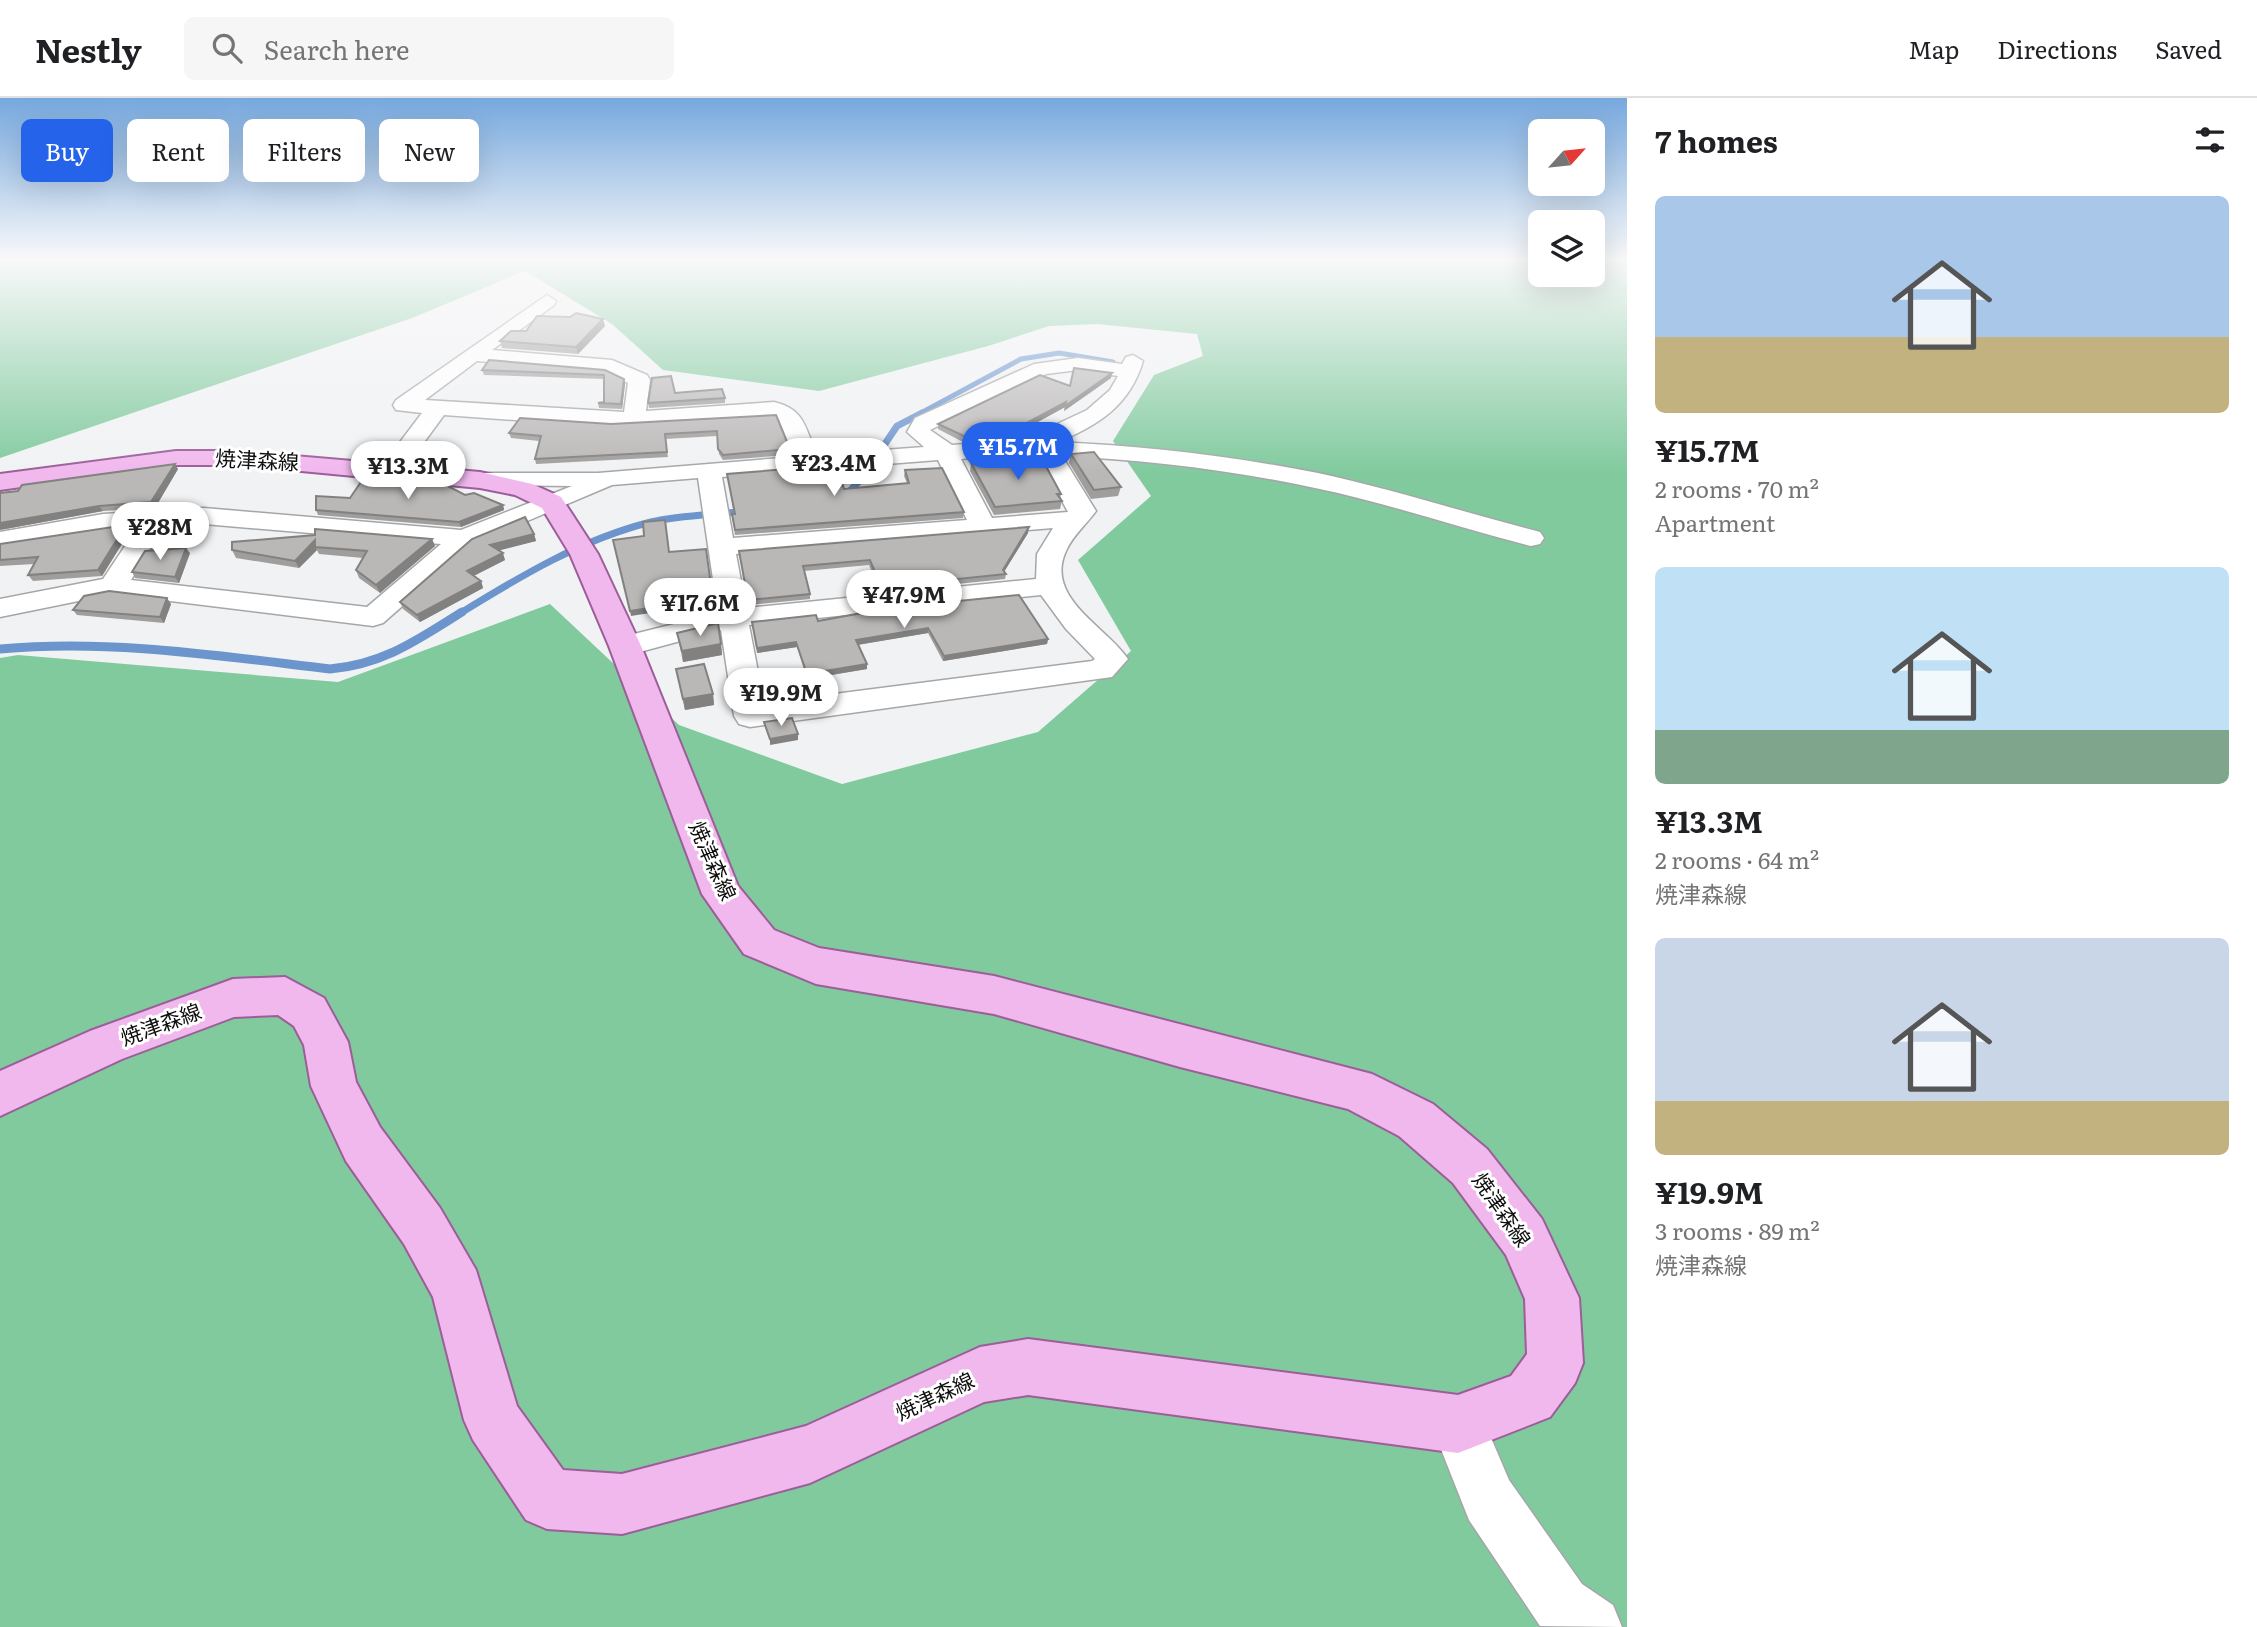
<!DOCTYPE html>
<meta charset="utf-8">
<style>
body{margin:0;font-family:Literata,"Noto Sans JP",serif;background:#f6f6f6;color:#202124;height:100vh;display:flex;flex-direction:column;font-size:26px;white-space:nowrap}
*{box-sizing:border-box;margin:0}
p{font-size:23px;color:#757577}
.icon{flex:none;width:38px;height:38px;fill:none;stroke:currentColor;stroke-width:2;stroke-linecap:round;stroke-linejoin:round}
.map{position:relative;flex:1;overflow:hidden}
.details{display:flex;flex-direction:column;background:#fff;width:630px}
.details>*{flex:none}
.top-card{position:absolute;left:21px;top:21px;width:665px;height:63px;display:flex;gap:14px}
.needle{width:46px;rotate:63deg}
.tools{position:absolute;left:1528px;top:21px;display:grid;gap:14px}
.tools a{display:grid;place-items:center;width:77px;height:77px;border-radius:10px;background:#fff;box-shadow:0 7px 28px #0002;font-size:35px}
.price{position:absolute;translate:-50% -60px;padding:0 16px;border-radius:24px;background:#fff;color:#222;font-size:23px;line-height:46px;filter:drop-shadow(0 2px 4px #0008)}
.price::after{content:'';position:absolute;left:50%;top:42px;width:21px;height:16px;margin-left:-10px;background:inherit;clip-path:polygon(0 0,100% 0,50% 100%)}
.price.current{background:#2563eb;color:#fff}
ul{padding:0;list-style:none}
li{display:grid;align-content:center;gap:14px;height:371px;padding:0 28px}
li span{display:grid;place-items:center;height:217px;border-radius:10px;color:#555}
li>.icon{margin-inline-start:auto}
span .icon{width:126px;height:126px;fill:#fffc;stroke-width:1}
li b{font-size:30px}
h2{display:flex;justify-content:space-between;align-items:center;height:84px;padding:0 28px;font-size:30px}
.chip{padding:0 24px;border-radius:10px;background:#fff;box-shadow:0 7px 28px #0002;font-size:24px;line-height:63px}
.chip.current{background:#2563eb;color:#fff}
header{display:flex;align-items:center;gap:42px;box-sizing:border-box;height:98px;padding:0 35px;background:#fff;border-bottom:2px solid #e0e0e0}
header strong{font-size:33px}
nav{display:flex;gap:38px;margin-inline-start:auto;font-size:24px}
.search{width:490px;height:63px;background:#f6f6f6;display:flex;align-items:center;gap:18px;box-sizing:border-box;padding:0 24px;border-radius:10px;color:#757577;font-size:26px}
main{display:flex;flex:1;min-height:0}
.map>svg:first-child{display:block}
.forest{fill:#81ca9e}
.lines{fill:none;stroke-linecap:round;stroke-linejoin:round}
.stream-far2{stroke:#6c95ce;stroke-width:5}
.stream-far1{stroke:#6c95ce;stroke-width:7}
.stream{stroke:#6c95ce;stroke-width:9}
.minor-casing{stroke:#a5a6a8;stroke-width:3}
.primary-casing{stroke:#9b5e98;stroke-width:4}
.minor{fill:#fff;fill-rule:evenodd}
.primary{fill:#f1b8ee;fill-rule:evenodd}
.wall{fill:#a09e9d}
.shaded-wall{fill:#828180}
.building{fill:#bab8b7;stroke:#828180;stroke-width:2}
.labels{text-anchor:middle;stroke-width:6;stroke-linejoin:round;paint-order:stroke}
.street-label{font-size:21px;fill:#0d0d0e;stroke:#fff}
</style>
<header>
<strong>Nestly</strong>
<div class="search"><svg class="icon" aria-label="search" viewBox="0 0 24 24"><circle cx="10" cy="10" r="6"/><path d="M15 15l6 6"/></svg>Search here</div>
<nav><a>Map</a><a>Directions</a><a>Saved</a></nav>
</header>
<main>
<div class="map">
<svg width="1627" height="1529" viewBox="0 0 1627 1529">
<rect width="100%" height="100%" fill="#f1f2f4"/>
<!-- forest -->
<path class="forest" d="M0 161H1540V177H1592L1593 161H1627V1529H0V560L18 557 338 584 550 506 679 627 842 686 1038 634 1131 553 1078 462 1151 398 1113 343 1154 277 1203 258 1197 236 1097 226 1049 228 988 248 819 293 663 272 612 226 525 173 412 220 0 360Z"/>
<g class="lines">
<!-- stream-far2 -->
<path class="stream-far2" d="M919 316 1021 261 1059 255 1113 264"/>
<!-- stream-far1 -->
<g class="stream-far1">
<path d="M847 396 862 380 897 328 922 315"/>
<path d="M459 516C519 479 582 441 651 424 682 417 716 417 747 413"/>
</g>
<!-- stream -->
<path class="stream" d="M0 551C111 541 220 558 330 571 384 566 417 542 462 514"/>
<defs>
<g id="minor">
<path d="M547 197 556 203 554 207 492 252 612 262 647 277 650 282 646 313 774 304C805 311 805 330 817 357L924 349 907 334 915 320 1034 266 1078 260 1122 266 1126 259 1133 257 1143 263C1130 307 1099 327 1058 344 1146 348 1231 358 1318 375 1392 391 1466 415 1540 434L1544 440 1540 446 1531 448C1459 430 1388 405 1315 390 1231 372 1147 362 1062 358L1096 413C1086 427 1073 437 1066 453 1044 500 1107 529 1128 561L1112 579 750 629 739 626 734 618 721 532 625 558 614 555 610 548 614 541 718 515 698 380 612 387 473 446 383 525 373 528 113 496 0 519V501L103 481 137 430 103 432 0 450V434L103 416 204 410 461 432 572 388 471 387 468 382 471 377 480 375H598L794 359 778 320 774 318 612 329 444 317 400 377H382L379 372 422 315 396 312 393 307 396 302ZM477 263 607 274 628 285 624 314 425 302ZM1078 272 1118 278 1110 292 1087 312 1023 342 952 347 930 332 1046 276ZM1022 356 1037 357 1068 414 992 420 961 361ZM938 362 967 422 733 440 722 379ZM204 426 441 446 367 509 131 482 164 428ZM1053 430 1037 456 1036 481 746 510 736 456ZM1041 497 1066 531 1095 561 1092 563 764 605 749 527Z"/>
<path d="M1458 1299 1477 1307 1509 1382 1582 1486 1613 1507 1622 1529 1540 1528 1469 1422 1431 1326 1439 1307Z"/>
</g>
<path id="primary" d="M176 353H237L480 374 532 386 561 399 598 456 641 548 738 788 774 832 819 850 994 878 1372 976 1433 1006 1487 1051 1542 1121 1579 1200 1583 1265 1575 1285 1550 1319 1458 1355 1028 1297 984 1304 810 1385 622 1436 547 1431 526 1422 473 1342 464 1322 433 1199 404 1146 346 1063 311 988 304 947 294 928 278 917 234 919 122 961 0 1018V973L90 933 233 881 285 879 324 900 348 944 356 984 380 1029 440 1110 476 1172 517 1308 563 1372 622 1376 806 1328 980 1249 1028 1241 1458 1297 1511 1278 1527 1256 1525 1201 1506 1157 1453 1085 1399 1038 1348 1011 1180 969 994 916 816 886 744 856 702 796 609 548 570 456 542 410 515 397 480 390 237 367H176L0 392V376Z"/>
</defs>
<!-- minor casing -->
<use href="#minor" class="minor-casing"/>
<!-- primary casing -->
<use href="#primary" class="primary-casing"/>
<!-- minor -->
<use href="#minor" class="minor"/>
<!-- primary -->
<use href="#primary" class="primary"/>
</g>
<!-- wall -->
<g class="wall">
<path d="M605 228 578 256 502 250 500 243 526 233Z"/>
<path d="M482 272H605L625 286 622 311 599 310 598 305 604 304V281L484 277Z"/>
<path d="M1111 280 1064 313 1065 309 1007 341 963 344 938 331V326L1070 288Z"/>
<path d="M675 295 725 300V305L649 310 648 305Z"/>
<path d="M776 317 790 351V357L723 362 719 356 717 338 665 341 668 359 536 366 535 361 539 343 511 340 509 335 611 326Z"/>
<path d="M1071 356 1121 389 1118 398 1091 401 1069 365Z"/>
<path d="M971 365 1061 396 1060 401 1062 403 1060 411 994 417 970 373Z"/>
<path d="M178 371 155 410 103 413 0 432Z"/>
<path d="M905 372 964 414 963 420 735 437 732 416H734L727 376 844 391 907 385 904 378Z"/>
<path d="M465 397 503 407 504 412 461 429 318 417 316 412 350 400Z"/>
<path d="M130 433 102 478 33 483 28 477 34 466 0 468V446Z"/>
<path d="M1028 435 1004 474 1006 476 1005 481 880 494 869 467 804 473 810 496V501L748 507 739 453Z"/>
<path d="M534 436 536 443 499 452 505 462 474 478 481 483 483 490 420 524 403 511 400 504 472 441Z"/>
<path d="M432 441 435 448 380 495 359 480 356 472 363 460 319 456 317 452 299 470 236 460 232 452Z"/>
<path d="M190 455 179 485 135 480 132 474Z"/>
<path d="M171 506 164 525 77 517 73 512Z"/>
<path d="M889 510 1048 541 1047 546 943 563 928 535 858 547 867 566V571L807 581 797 549 757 555 752 524 818 523Z"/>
<path d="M677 535 721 546 722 557 683 564Z"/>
<path d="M676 571 713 596 714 607 685 612Z"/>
</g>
<!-- shaded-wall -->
<g class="shaded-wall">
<path d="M603 221 605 228 578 256 576 249Z"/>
<path d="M1112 275 1111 280 1064 313 1065 309 1007 341 1008 335 1066 304Z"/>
<path d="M624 281 625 286 622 311 621 306Z"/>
<path d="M175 366 178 371 155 410 151 404Z"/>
<path d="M503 407 504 412 461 429 459 424Z"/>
<path d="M99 408 103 413 0 432V425Z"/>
<path d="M126 427 130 433 102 478 98 472Z"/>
<path d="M1029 429 1028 435 1002 477 1003 472Z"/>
<path d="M534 436 536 443 493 454 490 447Z"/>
<path d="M432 441 435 448 380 495 376 487Z"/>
<path d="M315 442V449L317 452 299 470 295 463Z"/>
<path d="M186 450 190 455 179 485 175 479Z"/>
<path d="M503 455 505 462 469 480 467 473Z"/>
<path d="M481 483 483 490 420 524 417 517Z"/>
<path d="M167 500 171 506 164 525 160 519Z"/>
<path d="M668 507 669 512 631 518 630 513Z"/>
<path d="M714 508 715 513 672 524V518Z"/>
<path d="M928 530V535L856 547V542Z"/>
<path d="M1048 541 1047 546 943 563 944 558Z"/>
<path d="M796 544 797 549 757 555V550Z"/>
<path d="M721 546 722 557 683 564 682 553Z"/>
<path d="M867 566V571L807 581V576Z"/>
<path d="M713 596 714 607 685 612 683 601Z"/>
<path d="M798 636V642L770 647V641Z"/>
</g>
<!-- building -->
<g class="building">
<path d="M576 215 603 221 576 249 500 243 511 233H526L537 218 570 219Z"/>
<path d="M489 262 605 272 624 281 621 306 598 305 604 304V277L482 272Z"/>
<path d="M1074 270 1112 275 1065 308 1066 304 1008 335 964 338 938 326 1040 277 1070 288Z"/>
<path d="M671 278 675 295 722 291 725 300 648 305 652 280Z"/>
<path d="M776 317 790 351 723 357 718 351 717 333 665 336 667 354 535 361 541 338 509 335 520 320 611 326Z"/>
<path d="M1094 354 1121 389 1094 392 1071 356Z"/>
<path d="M1041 359 1061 396H1057L1062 403 995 409 971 365Z"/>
<path d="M175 366 151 404 99 408 0 425V395L18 393 22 387Z"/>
<path d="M836 367 844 391 909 385 905 372 942 370 964 414 735 432 732 416H735L727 376Z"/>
<path d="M365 378 440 384 465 397 474 395 503 407 459 424 316 412V398L350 400Z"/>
<path d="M525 419 534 436 490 447 503 455 467 473 481 483 417 517 400 504 472 441Z"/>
<path d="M665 422 669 454 706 451 714 508 672 518 668 507 630 513 613 442 644 438 643 424Z"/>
<path d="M126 427 98 472 28 477 38 459 0 462V446Z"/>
<path d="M1029 429 1003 472 1006 476 881 489 870 462 803 468 810 496 748 502 739 453Z"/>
<path d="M315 431 432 441 376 487 356 472 367 453 315 449V442L295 463 232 452V444L315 437Z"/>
<path d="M186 450 175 479 132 474 145 453Z"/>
<path d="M109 493 167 500 160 519 73 512 84 498Z"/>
<path d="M1019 497 1048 541 944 558 928 530 856 542 867 566 807 576 796 544 757 550 752 524 816 517 818 523 889 510Z"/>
<path d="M718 525 721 546 682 553 677 535Z"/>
<path d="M704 566 713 596 683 601 676 571Z"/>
<path d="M792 620 798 636 770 641 764 624Z"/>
</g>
<!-- sky -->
<linearGradient id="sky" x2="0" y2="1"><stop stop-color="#76a8de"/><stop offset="0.43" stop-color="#f9f9fa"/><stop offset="1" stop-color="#f9f9fa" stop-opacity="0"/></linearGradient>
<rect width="1627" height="375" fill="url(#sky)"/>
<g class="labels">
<!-- street labels -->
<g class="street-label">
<text transform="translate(257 363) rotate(3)" y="7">焼津森線</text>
<text transform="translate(712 763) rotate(66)" y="7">焼津森線</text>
<text transform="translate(161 927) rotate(-20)" y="7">焼津森線</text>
<text transform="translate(1501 1112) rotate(55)" y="7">焼津森線</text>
<text transform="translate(935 1299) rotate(-25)" y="7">焼津森線</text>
</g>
</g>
</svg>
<div class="tools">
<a><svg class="needle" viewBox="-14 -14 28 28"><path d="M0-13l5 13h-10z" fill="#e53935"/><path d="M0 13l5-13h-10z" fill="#757577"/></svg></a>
<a><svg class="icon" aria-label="layers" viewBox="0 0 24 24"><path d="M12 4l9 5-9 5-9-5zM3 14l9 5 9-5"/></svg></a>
</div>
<b class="price current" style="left:1018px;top:384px">¥15.7M</b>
<b class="price" style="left:834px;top:400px">¥23.4M</b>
<b class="price" style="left:408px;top:403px">¥13.3M</b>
<b class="price" style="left:160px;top:464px">¥28M</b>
<b class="price" style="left:904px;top:532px">¥47.9M</b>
<b class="price" style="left:700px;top:540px">¥17.6M</b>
<b class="price" style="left:781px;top:630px">¥19.9M</b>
<div class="top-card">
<a class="chip current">Buy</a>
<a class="chip">Rent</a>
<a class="chip">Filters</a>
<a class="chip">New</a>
</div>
</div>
<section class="details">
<h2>7 homes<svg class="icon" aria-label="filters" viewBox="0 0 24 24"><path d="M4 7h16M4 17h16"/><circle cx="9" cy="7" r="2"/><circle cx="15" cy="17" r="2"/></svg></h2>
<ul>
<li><span style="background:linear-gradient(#a9c7e8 65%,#c2b280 0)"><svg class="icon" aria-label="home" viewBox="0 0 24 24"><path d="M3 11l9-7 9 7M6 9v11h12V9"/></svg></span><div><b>¥15.7M</b><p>2 rooms · 70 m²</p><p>Apartment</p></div></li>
<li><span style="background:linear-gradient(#bfe0f5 75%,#7fa58c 0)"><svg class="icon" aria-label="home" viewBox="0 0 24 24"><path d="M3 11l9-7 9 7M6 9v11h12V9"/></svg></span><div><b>¥13.3M</b><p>2 rooms · 64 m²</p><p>焼津森線</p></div></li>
<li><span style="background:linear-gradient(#c9d6e8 75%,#c2b280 0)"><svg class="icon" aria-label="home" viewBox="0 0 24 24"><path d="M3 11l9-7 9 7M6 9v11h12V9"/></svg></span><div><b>¥19.9M</b><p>3 rooms · 89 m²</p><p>焼津森線</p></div></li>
</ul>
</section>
</main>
